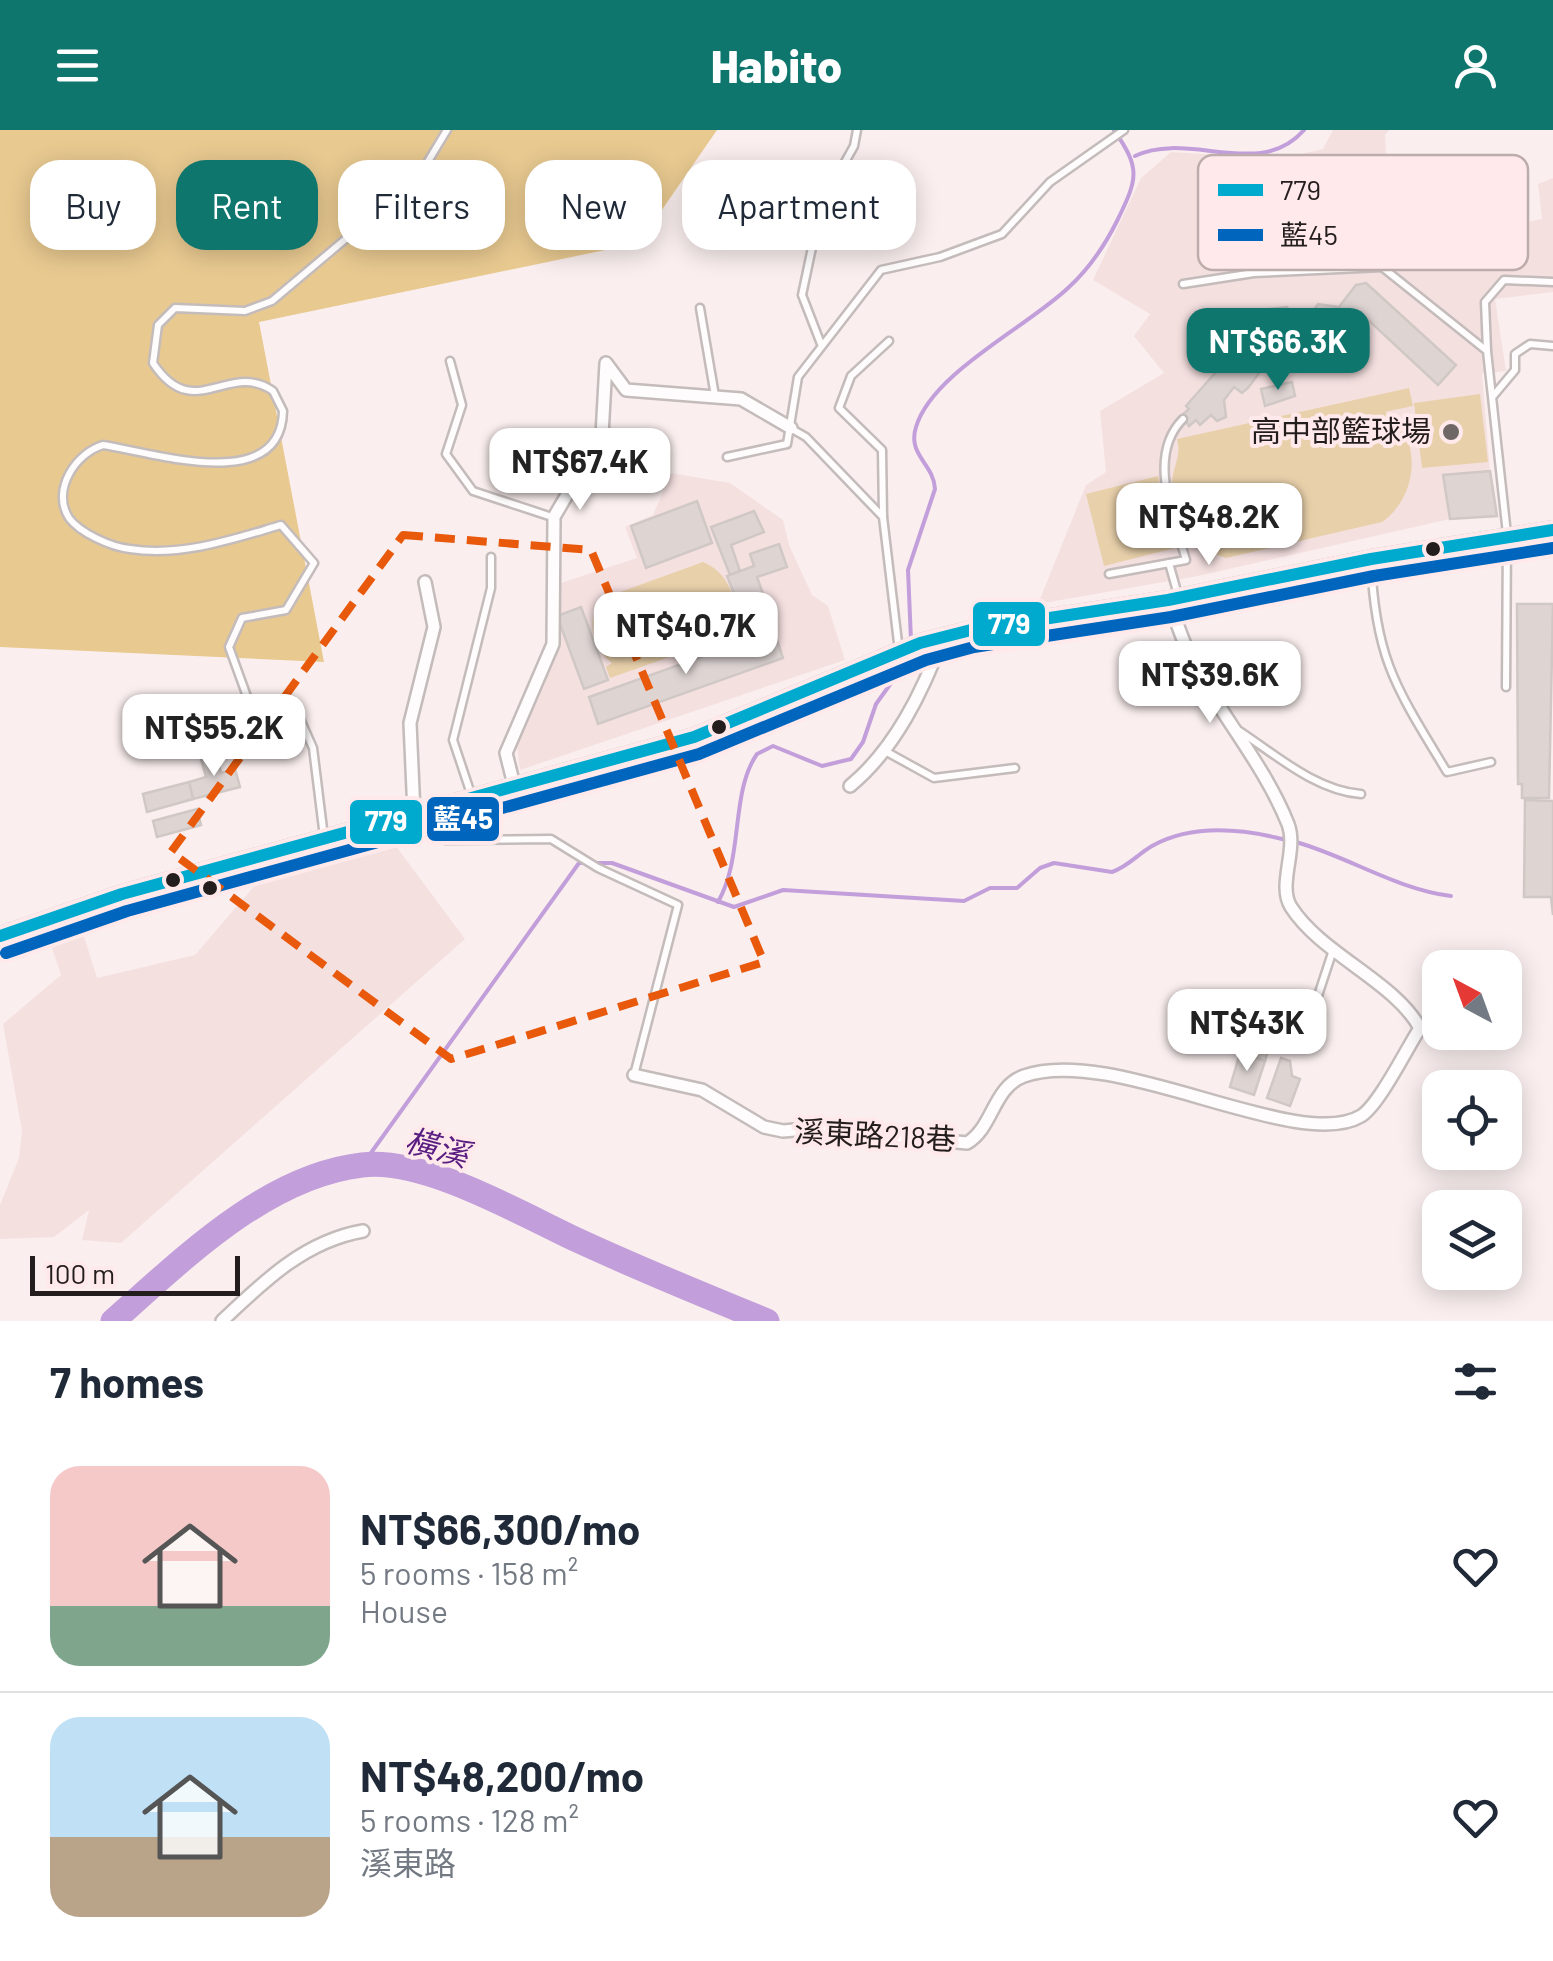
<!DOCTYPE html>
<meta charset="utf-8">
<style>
body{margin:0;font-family:Barlow,"Noto Sans TC",sans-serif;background:#f2f2f3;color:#1f2937;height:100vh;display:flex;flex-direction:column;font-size:38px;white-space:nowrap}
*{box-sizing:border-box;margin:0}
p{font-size:32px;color:#747a83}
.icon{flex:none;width:55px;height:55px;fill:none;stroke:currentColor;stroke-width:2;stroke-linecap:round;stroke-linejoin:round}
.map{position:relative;height:1191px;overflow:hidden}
.side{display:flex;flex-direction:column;background:#fff;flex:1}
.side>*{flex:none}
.top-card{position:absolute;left:30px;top:30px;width:1000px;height:90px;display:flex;gap:20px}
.needle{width:65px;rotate:319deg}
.controls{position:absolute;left:1422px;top:820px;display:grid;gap:20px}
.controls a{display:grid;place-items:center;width:100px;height:100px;border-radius:20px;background:#fff;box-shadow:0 5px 25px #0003;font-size:50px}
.scale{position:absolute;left:30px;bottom:25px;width:210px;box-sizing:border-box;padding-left:10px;border:5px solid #241d1d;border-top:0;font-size:28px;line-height:35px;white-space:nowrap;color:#241d1d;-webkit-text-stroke:8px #ffe9ea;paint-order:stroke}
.price{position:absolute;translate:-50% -85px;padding:0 22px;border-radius:20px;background:#fff;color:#222;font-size:32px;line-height:65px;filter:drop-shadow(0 2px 5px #0008)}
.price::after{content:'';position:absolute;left:50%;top:60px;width:30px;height:22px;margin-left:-15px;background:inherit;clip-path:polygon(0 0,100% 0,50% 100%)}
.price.active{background:#0f766e;color:#fff}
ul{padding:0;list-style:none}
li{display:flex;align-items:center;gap:30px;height:250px;padding:0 50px}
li+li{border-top:2px solid #e0e1e3}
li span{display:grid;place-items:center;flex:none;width:280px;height:200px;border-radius:30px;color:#555}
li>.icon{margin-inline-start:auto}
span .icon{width:120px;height:120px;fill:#fffc;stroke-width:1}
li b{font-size:42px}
h2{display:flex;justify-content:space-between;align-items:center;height:120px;padding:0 50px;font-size:42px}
.pill{padding:0 35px;border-radius:30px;background:#fff;box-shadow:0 5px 25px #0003;font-size:35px;line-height:90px}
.pill.active{background:#0f766e;color:#fff}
header{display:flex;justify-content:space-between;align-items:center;height:130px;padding:0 50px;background:#0f766e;color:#fff;font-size:45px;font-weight:800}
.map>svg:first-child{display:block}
.built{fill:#f5e0e0}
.green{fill:#e8d0aa}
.forest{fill:#e8c990}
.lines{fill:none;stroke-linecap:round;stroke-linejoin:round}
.stream{stroke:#c29fda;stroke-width:4}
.river{stroke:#c29fda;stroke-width:25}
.building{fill:#ded5d3;stroke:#d0c8c5;stroke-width:2.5}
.lane-casing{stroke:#c4bbbb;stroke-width:11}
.street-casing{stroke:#c4bbbb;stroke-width:16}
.secondary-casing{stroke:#c4bbbb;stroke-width:20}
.lane{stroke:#fefcfc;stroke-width:6}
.street{stroke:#fefcfc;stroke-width:11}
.secondary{stroke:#fefcfc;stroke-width:15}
.bus-1-casing{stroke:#ffe9ea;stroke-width:20}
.bus-2-casing{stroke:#ffe9ea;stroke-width:20}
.bus-1{stroke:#00a9ce;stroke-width:12}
.bus-2{stroke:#0065bd;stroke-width:12}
.marked{fill:none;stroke:#e8590c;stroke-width:8;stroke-dasharray:20 12;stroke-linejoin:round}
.poi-dot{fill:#6f6666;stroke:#ffe9ea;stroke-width:4}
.bus-dot{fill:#241d1d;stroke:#ffe9ea;stroke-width:4}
.labels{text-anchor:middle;stroke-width:8;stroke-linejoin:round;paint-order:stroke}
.poi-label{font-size:30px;fill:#241d1d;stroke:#ffe9ea;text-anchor:end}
.street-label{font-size:30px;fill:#241d1d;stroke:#ffe9ea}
.water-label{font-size:32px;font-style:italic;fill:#5a1e82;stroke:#ffe9ea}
.key{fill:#ffe9ea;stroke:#bdacac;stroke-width:2.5}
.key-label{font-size:28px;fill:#241d1d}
.line-badge{stroke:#ffe9ea;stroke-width:4}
.badge-label{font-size:28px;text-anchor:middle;font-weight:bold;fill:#fff}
</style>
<header><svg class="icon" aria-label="menu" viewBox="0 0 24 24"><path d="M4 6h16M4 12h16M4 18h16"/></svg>Habito<svg class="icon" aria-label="person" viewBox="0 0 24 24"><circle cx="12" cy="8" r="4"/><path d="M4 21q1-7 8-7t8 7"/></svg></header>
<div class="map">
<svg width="1553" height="1191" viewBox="0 0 1553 1191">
<rect width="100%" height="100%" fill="#faeeee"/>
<!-- built -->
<g class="built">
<path d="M1333 0H1389L1385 5 1389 75 1422 98 1473 104 1542 89 1538 54 1553 48V162L1495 169 1506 241 1482 244 1490 341 1443 345 1450 389 1198 446 1038 474 1086 355 1106 342 1100 281 1164 243 1134 206 1150 184 1093 150 1141 48 1171 22 1281 29 1323 19Z"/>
<path d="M671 343 730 353 783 390 789 415 812 465 828 476 845 530 520 640 517 615 545 553 559 510 561 453 637 428 625 397 653 385Z"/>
<path d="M384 700 465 809 121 1113 82 1110 89 1080 54 1107 0 1109V1075L19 1028 22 1001 3 894 61 845 45 797 78 787 97 848 195 825 275 732Z"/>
</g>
<!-- green -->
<g class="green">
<path d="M1409 258 1413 276 1385 282C1424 307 1418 367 1382 392L1226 428C1196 418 1173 390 1172 355 1172 337 1182 327 1177 309Z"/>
<path d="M1480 264 1488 332 1422 338 1414 273Z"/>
<path d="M1158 346 1175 418 1104 436 1086 364Z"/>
<path d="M703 432C726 441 739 468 733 491L742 489 746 500 610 548 606 537 612 533C592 518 586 489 601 469Z"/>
</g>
<!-- forest -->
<path class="forest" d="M0 0H717L639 113 259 192 324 532 0 517Z"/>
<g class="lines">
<!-- stream -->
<g class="stream">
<path d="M1135 26C1188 0 1260 51 1304 0"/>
<path d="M911 510 908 440 935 359C934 334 907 325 916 297 932 243 1027 197 1068 158 1089 139 1104 117 1117 91 1138 48 1141 39 1114 0"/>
<path d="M1296 712C1349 727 1396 759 1451 766"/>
<path d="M718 772C744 727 730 663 757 624L773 616 822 636 851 629 863 612 876 574 912 524"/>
<path d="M363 1034 579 733H612L734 777 783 760 964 771 990 758H1017L1040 738 1054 733 1112 742C1129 736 1138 724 1152 716 1193 693 1244 699 1286 710"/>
</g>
<!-- river -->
<path class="river" d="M113 1191C182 1130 266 1046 362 1035 424 1027 521 1084 577 1110 640 1139 703 1165 767 1191"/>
</g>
<!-- building -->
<g class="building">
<path d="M1366 153 1456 235 1438 255 1364 186 1334 222 1303 196 1318 174 1339 177 1356 155Z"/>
<path d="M1287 177 1297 192 1248 258 1242 263 1234 257 1224 270 1226 287 1217 291 1211 285 1200 295 1196 290 1189 296 1182 285 1189 279 1186 276 1246 208 1238 197 1252 181Z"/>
<path d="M1292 252 1295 266 1265 276 1261 259Z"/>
<path d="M1490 341 1497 386 1450 389 1443 345Z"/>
<path d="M697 371 712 413 646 438 631 396Z"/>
<path d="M754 381 764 402 731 415 740 441 730 445 711 397Z"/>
<path d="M779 414 787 437 757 447 773 492 749 501 727 446 754 436 750 424Z"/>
<path d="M1517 474H1553L1549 668H1522V654H1518Z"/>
<path d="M581 477 608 550 584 559 557 486Z"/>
<path d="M774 501 783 528 598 594 589 567Z"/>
<path d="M216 624 221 643 235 639 240 657 193 669 189 652 206 647 201 629Z"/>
<path d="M189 652 193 669 147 682 143 664Z"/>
<path d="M1525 670 1553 671V785L1551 767H1524Z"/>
<path d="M197 679 201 695 157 707 153 691Z"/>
<path d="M1250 889 1275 896 1265 931 1240 923Z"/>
<path d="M1240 923 1265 931 1254 965 1230 957Z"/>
<path d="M1281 928 1290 931 1292 946 1300 949 1290 976 1267 968Z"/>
</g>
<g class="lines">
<defs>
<g id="lane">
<path d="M1183 154 1254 143 1382 137 1487 221 1507 404 1506 557"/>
<path d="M700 178 715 266"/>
<path d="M821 214 802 165 821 75 854 16 857 0"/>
<path d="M1487 220 1485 172 1504 150 1553 152"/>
<path d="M450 231 462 275 446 324 473 361 552 387"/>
<path d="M1494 265 1515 240V224L1530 214 1553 216"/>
<path d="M792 299 806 307 883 387 899 521"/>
<path d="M727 327 787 314 798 247 881 140 940 127 1002 104 1050 52 1124 0"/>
<path d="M883 386 882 320 839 278 851 246 889 211"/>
<path d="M1371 430C1375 530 1397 559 1447 642L1491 632"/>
<path d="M1169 433 1178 465"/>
<path d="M1109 444 1186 430C1174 388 1146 326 1183 289"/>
<path d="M1238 600C1275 624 1316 661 1361 664"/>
<path d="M885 621 934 648 1015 638"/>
<path d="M472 667 453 610 491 458V427"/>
<path d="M419 687 445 710 551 709 598 738 678 775 634 945"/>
<path d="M324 707 313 618 292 571 249 572 229 517 242 488 286 480 314 433 281 395C233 409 182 427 130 419 111 417 80 403 69 388 51 360 76 323 103 315 155 323 281 365 283 281L273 261C228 230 194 295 153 233L158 195 175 178 245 181 272 171 418 48 447 0"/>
<path d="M1296 902 1311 887 1333 820"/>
</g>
<g id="street">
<path d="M514 655 506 623 553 514 554 387 602 305 606 233 626 260 741 269 791 298"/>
<path d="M850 656C895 619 923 561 943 507"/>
<path d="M414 683 410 593 434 497 425 452"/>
<path d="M634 945 702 960 764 997 783 1001 818 998 967 1013C993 998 993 957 1024 946 1113 914 1298 1024 1361 986 1379 975 1407 918 1420 898 1394 851 1321 824 1291 777 1277 755 1298 720 1288 694 1264 634 1220 585 1191 528 1182 510 1176 489 1168 470"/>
<path d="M222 1191C264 1151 305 1111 363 1101"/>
</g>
<path id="secondary" d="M0 806 122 764 694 607 920 513 971 500 1168 470 1371 429 1553 400"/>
</defs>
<!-- lane casing -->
<use href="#lane" class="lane-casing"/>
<!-- street casing -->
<use href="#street" class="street-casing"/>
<!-- secondary casing -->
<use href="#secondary" class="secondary-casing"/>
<!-- lane -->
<use href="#lane" class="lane"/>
<!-- street -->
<use href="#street" class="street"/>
<!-- secondary -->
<use href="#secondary" class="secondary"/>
<defs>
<path id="bus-1" d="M0 806 122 764 694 607 920 513 971 500 1168 470 1371 429 1553 400"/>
<path id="bus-2" d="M6 823 127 781 699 624 926 530 974 517 1171 487 1374 446 1553 418"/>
</defs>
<!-- bus-1 casing -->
<use href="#bus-1" class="bus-1-casing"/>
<!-- bus-2 casing -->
<use href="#bus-2" class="bus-2-casing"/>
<!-- bus-1 -->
<use href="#bus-1" class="bus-1"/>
<!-- bus-2 -->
<use href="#bus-2" class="bus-2"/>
</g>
<!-- marked area -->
<path class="marked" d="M403 405 591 420 764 832 451 929 171 722Z"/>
<!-- markers -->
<circle class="poi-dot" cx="1451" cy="302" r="10"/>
<g class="bus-dot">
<circle cx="1433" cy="419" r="9"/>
<circle cx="719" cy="597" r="9"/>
<circle cx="173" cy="750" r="9"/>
<circle cx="210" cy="758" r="9"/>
</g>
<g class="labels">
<!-- poi labels -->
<g class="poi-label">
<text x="1431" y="312">高中部籃球場</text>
</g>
<!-- street labels -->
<g class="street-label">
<text transform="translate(875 1006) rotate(3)" y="10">溪東路218巷</text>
</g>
<!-- water labels -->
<g class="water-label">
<text transform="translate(437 1018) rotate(15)" y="11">橫溪</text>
</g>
</g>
<!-- legend -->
<rect x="1198" y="25" width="330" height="115" rx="15" class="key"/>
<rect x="1218" y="54" width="45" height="12" fill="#00a9ce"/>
<rect x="1218" y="99" width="45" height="12" fill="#0065bd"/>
<g class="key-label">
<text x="1280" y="70">779</text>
<text x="1280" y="115">藍45</text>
</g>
<g class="line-badge">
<rect x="971" y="470" width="76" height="48" rx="10" fill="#00a9ce"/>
<rect x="425" y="665" width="76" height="48" rx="10" fill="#0065bd"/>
<rect x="348" y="668" width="76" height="48" rx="10" fill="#00a9ce"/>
</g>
<g class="badge-label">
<text x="1009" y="504">779</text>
<text x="463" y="699">藍45</text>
<text x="386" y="701">779</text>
</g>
</svg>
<div class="controls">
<a><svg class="needle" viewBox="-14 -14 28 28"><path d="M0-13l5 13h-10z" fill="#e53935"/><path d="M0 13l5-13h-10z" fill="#747a83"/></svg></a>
<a><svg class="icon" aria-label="locate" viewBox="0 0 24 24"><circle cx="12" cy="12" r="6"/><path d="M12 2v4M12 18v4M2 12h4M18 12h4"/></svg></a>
<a><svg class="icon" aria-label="layers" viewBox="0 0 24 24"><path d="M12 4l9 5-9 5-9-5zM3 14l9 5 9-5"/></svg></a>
</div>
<div class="scale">100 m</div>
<b class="price active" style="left:1278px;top:263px">NT$66.3K</b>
<b class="price" style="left:580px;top:383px">NT$67.4K</b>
<b class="price" style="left:1209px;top:438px">NT$48.2K</b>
<b class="price" style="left:686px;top:547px">NT$40.7K</b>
<b class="price" style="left:1210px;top:596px">NT$39.6K</b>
<b class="price" style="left:214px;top:649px">NT$55.2K</b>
<b class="price" style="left:1247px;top:944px">NT$43K</b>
<div class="top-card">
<a class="pill">Buy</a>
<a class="pill active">Rent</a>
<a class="pill">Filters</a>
<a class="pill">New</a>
<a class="pill">Apartment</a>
</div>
</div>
<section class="side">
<h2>7 homes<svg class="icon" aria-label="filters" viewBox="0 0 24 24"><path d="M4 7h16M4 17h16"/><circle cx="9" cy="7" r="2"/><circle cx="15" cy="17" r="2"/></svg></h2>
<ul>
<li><span style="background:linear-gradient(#f6c9c9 70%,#7fa58c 0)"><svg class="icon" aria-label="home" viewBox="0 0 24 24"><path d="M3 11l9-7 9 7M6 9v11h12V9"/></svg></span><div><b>NT$66,300/mo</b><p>5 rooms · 158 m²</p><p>House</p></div><svg class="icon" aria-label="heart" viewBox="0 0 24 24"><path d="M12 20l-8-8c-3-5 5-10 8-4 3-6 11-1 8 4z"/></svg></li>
<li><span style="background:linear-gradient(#bfe0f5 60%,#b9a48a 0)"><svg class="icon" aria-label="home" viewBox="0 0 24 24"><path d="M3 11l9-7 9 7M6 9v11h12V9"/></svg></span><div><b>NT$48,200/mo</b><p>5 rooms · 128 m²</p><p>溪東路</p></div><svg class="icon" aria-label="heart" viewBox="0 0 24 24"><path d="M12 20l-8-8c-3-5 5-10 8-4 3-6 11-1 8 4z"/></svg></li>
</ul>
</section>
